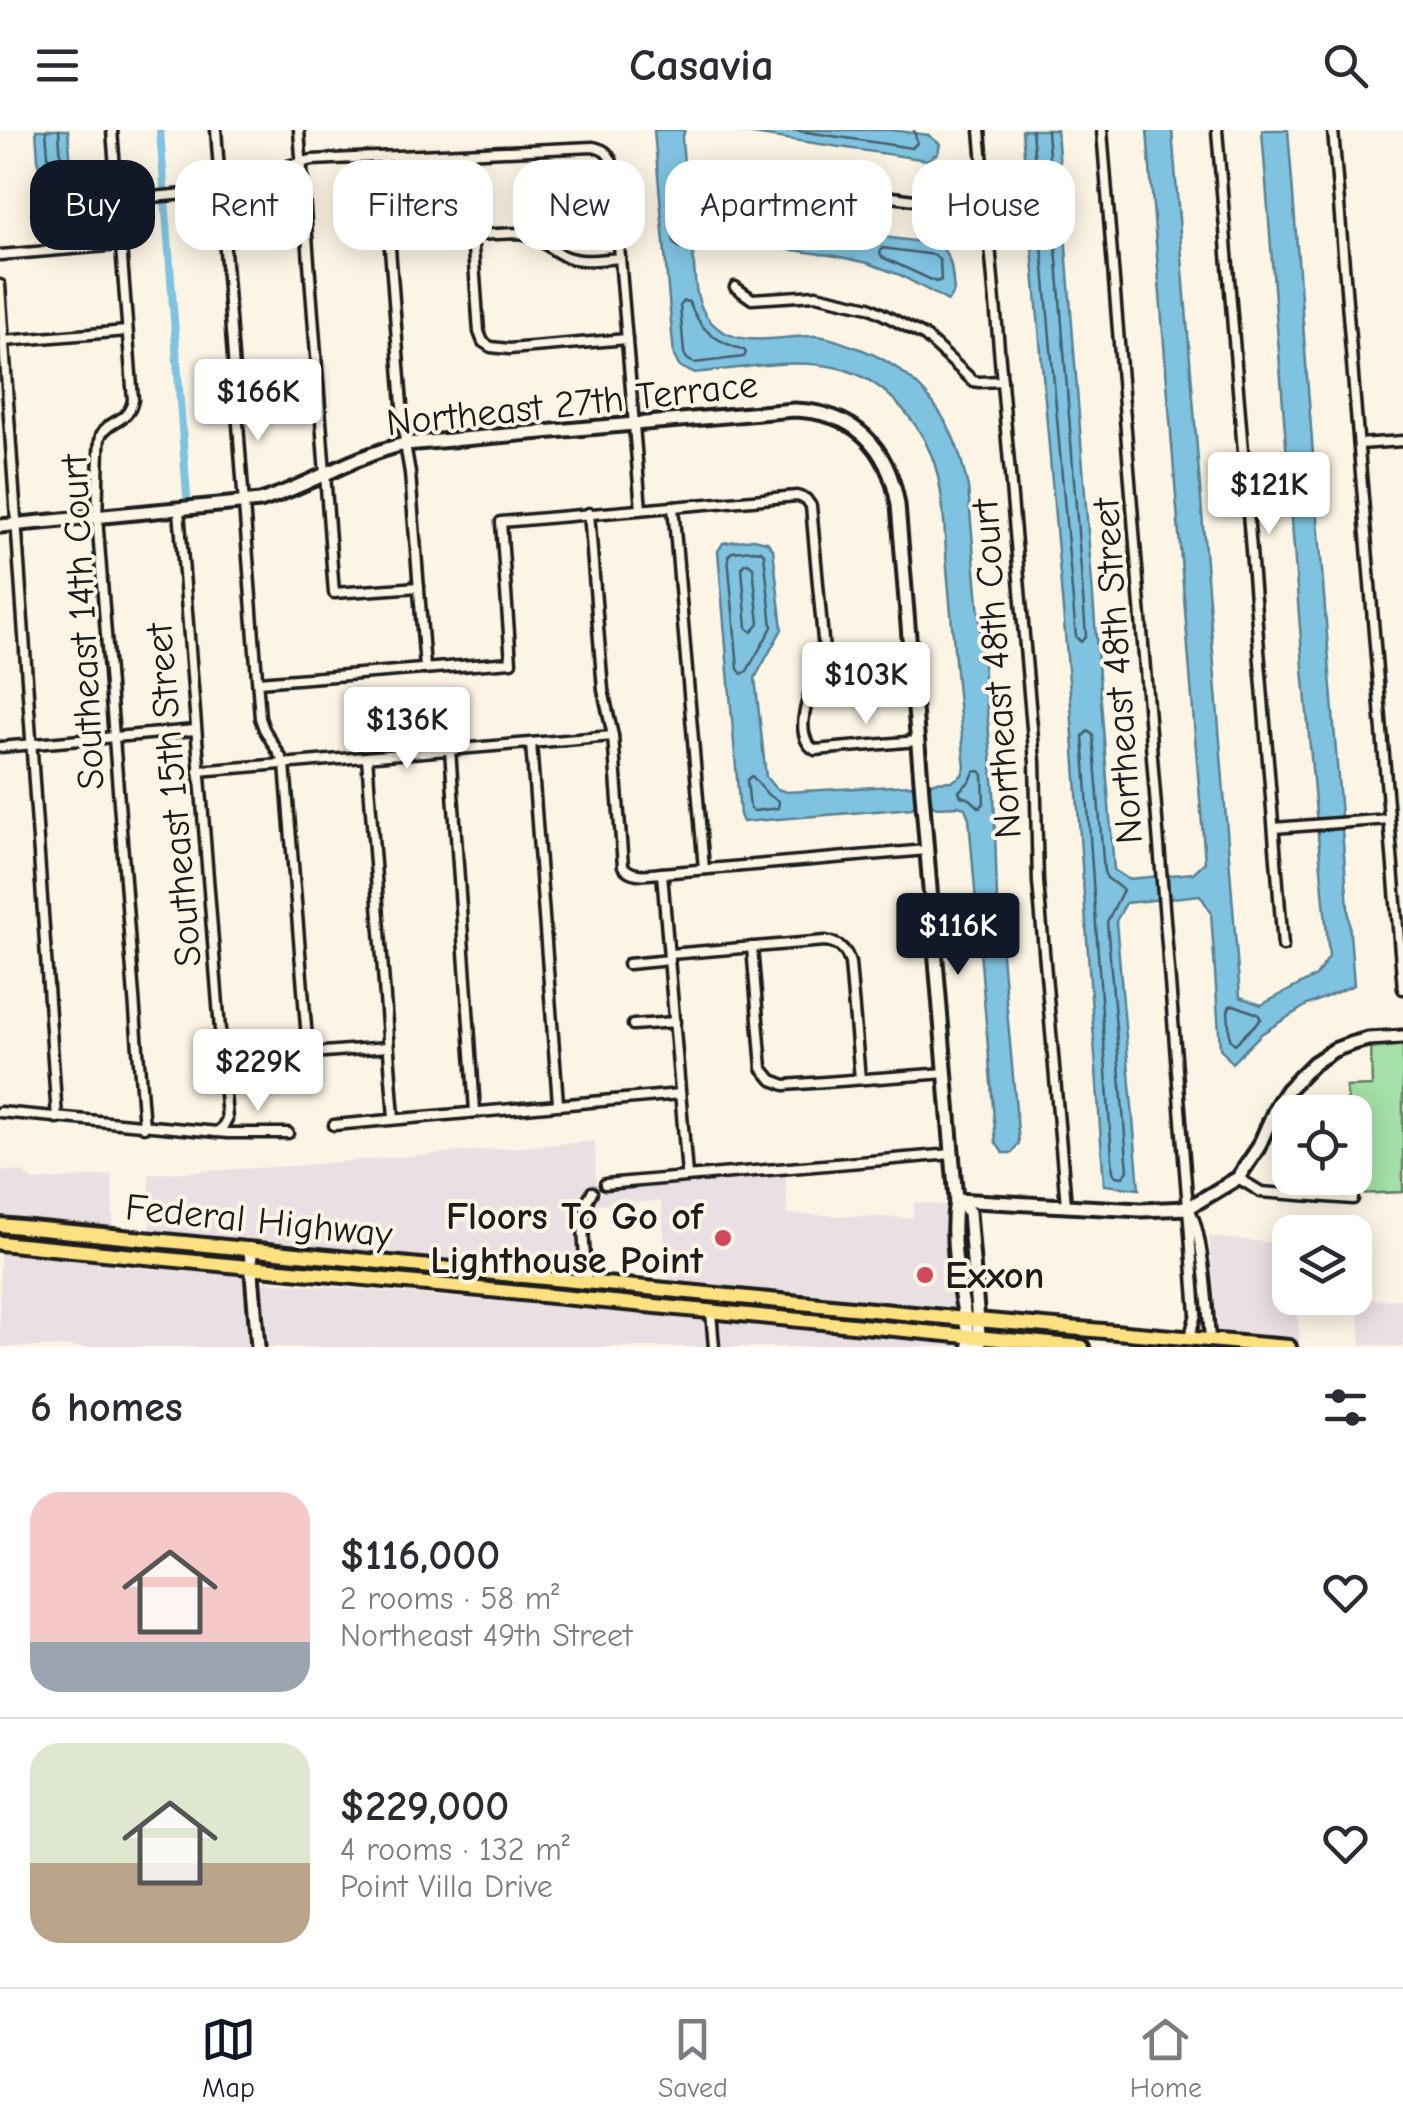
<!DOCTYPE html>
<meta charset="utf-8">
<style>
body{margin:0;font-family:"Comic Neue",sans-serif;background:#f7f7f7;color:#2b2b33;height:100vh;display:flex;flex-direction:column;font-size:38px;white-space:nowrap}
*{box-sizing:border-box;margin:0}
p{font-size:32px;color:#7c7c81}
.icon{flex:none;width:55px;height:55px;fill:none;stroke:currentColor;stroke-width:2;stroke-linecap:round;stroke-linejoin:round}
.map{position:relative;height:1217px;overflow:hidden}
.details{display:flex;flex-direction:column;background:#fff;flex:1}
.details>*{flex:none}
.banner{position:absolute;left:30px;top:30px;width:1345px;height:90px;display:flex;gap:20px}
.fabs{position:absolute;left:1272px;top:965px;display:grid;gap:20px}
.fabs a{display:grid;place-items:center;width:100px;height:100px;border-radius:20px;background:#fff;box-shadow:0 5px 25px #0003;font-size:50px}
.price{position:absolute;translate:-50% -85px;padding:0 22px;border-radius:10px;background:#fff;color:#222;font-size:32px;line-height:65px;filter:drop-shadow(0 2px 5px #0008)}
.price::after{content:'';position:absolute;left:50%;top:60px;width:30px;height:22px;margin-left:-15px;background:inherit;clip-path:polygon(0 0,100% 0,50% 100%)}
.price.current{background:#111827;color:#fff}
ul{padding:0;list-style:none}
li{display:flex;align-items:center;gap:30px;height:250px;padding:0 30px}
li+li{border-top:2px solid #e1e1e2}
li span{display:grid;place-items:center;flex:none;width:280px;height:200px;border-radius:30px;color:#555}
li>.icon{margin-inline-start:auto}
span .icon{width:120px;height:120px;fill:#fffc;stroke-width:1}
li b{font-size:42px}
h2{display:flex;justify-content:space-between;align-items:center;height:120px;padding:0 30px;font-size:42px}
.pill{padding:0 35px;border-radius:30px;background:#fff;box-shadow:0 5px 25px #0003;font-size:35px;line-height:90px}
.pill.current{background:#111827;color:#fff}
header{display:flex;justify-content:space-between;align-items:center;height:130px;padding:0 30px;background:#fff;font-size:45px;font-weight:700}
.tab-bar{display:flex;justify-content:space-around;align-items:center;height:140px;border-top:2px solid #e1e1e2;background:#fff;font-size:28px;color:#7c7c81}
.tab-bar a{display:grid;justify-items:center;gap:5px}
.tab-bar .current{color:#111827}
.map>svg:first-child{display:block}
.built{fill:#eae0e4}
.green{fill:#a4e0a7;stroke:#607e62;stroke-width:2.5}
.water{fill:#80c3e1;stroke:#588092;stroke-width:2.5}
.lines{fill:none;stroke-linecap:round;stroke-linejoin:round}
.shore{stroke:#445f6b;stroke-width:2.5}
.canal{stroke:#80c3e1;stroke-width:8}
.street-casing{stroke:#1c1c1c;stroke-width:15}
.secondary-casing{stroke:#1c1c1c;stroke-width:19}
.primary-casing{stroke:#1c1c1c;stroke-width:20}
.street{stroke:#fcf5e5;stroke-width:8}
.secondary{stroke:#fcf5e5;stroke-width:11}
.primary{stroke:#fde080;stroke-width:12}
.poi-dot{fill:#d1495b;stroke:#fcf5e5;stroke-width:4}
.labels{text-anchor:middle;stroke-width:8;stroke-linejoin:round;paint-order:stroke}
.street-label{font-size:38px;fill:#1c1c1c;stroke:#fcf5e5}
.poi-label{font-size:38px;font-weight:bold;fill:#1c1c1c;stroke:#fcf5e5;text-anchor:end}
</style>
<header><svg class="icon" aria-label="menu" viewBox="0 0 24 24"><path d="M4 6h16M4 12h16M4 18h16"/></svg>Casavia<svg class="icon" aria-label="search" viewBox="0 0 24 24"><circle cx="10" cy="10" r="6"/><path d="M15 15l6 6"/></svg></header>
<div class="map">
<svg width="1403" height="1217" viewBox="0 0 1403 1217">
<rect width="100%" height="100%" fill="#fcf5e5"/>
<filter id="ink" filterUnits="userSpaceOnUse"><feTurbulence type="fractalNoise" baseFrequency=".01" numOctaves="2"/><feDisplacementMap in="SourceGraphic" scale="20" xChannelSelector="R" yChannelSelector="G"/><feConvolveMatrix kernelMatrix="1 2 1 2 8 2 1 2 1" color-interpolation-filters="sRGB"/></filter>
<g filter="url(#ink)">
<!-- built -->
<g class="built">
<path d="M595 1011 596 1054 581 1067 579 1077 582 1133 577 1143 568 1145 385 1124 150 1101 149 1044 291 1036Z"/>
<path d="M0 1040 22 1042 33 1051 112 1045 114 1136 243 1146 249 1217H0Z"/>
<path d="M786 1046 787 1084 913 1088 914 1072 948 1076 955 1173 962 1215 979 1217H264L260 1151 672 1186 661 1071 590 1075 603 1060Z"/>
<path d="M1209 1107 1290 1114V1168H1297L1300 1217H1218V1197Z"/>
<path d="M1403 1169V1217L1361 1215 1358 1170Z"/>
</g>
<!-- green -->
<path class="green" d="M1403 915V1062L1356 1064 1355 982H1349L1346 957 1372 956 1371 919Z"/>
<!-- water -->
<g class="water">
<path d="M36 0H68L74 71 68 76 49 77 41 72Z"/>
<path d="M654 0H685L682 9 687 72 697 82 936 114C953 123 952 144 954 161L948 171 900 145 868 133 836 126 705 108 695 113 693 119C695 144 693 173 711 192 738 221 781 205 815 206 827 206 840 212 852 216 900 232 936 265 955 312 961 326 964 342 968 357L994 662 997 770 1019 1013 1012 1023H1003L996 1013 969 688 965 678 958 676 936 677 930 673 915 674 912 678 743 692 740 685 718 421 723 413 753 409 767 412 773 419 782 499 755 548 766 647 775 658 786 662 911 655 914 657H928L933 652 953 651 962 645 965 637C958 570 953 504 947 438 944 401 945 358 931 324 915 285 880 248 839 238 792 227 740 239 693 243L679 236 674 226Z"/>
<path d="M726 0H891L928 5 940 14 938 23 927 30Z"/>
<path d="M1022 0H1057L1114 740 1128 749 1193 743 1205 732 1147 0H1172L1240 867 1261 875 1316 846 1329 827 1304 550 1262 0H1288L1354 855 1307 875 1261 904 1232 933 1220 918 1211 782 1200 765 1126 773 1116 791 1139 1059 1104 1055 1070 562Z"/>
</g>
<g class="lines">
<!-- shore -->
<g class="shore">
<path d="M46 0 51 63 55 67 61 66 63 62 59 0"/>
<path d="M793 0 912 18 917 13 914 0"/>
<path d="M1032 0 1076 507 1081 512 1086 506 1047 0"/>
<path d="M675 79 679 80 697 96 680 118 674 114 671 84Z"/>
<path d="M882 118 935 125 940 131 941 150 936 152 882 127 880 123Z"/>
<path d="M684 171 689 172C701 201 714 211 744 220L746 223 744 227 694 233 687 229 684 223 680 176Z"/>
<path d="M753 420 761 421 764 424 772 497 747 541 742 544 738 539 728 426 732 422Z"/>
<path d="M748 433 753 437 759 494 752 502 747 498 742 438 744 434Z"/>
<path d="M1088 601 1093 605 1104 742 1107 748 1123 760 1107 792 1128 1041 1123 1047 1116 1046 1113 1042 1083 606Z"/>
<path d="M980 641 983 645 984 673 980 678 970 669 961 666 959 661 970 651 974 642Z"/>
<path d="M752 646 768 665 779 671 778 678 754 681 750 679 747 650Z"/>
<path d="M1234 875 1258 884 1261 889 1235 914 1230 909 1228 881 1230 876Z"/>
</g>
<!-- canal -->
<path class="canal" d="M160 0 187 366"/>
<defs>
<g id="street">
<path d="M112 0 133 270C128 294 110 288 101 305 98 309 98 375 97 387L144 997"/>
<path d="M216 0 260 588 264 599 285 634 308 922"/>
<path d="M299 0 334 463 419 457"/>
<path d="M980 0 1035 632 1038 752 1066 1075"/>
<path d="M1102 0 1188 1078 1196 1184 1189 1209"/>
<path d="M1217 0 1283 816"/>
<path d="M1333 0 1403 859"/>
<path d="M383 27 405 314 410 343 425 538"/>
<path d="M725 44 987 80"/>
<path d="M117 70 221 61 291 35 312 30 593 17C603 19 608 22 612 32L641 379"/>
<path d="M472 105 479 202 483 212 491 217 509 219 627 209"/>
<path d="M388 109 518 103C544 107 542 115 562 125 580 134 602 129 620 128"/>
<path d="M0 125 120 115"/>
<path d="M0 155C20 432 37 710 57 988"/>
<path d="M735 157 752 169 816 165 869 177 925 206 973 251 979 252 1002 251"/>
<path d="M4 211 127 201"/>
<path d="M1359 314 1403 311"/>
<path d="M673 376 704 739"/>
<path d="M179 380 227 989 222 998 216 1002"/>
<path d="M589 383 603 560 613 606 623 736C632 748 648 744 662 743L927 720"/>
<path d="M258 552 511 532 501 392 797 366 806 369 811 376 824 521C819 546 786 602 815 620L917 611"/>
<path d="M531 613 558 973"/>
<path d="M0 617 195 600"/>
<path d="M450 619 475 981"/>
<path d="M367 627 394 988"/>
<path d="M198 641 613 606"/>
<path d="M1274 698 1389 689"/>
<path d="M662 743 687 1045"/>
<path d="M752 817 762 938 772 950 785 955 946 943"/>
<path d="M670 824 825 811C839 813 846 819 850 833L860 949"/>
<path d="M628 834 670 830"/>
<path d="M633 895 675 892"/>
<path d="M222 930 388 917"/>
<path d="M0 982 228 1003H288"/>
<path d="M334 995 680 964"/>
<path d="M1238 1048 1261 1062 1353 1069"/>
<path d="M605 1054 952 1024"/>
<path d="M1188 1078C1203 1095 1208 1183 1210 1210"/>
<path d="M587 1152C586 1127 577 1083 592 1062"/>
<path d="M711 1182 714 1217"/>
</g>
<g id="secondary">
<path d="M0 396 260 371C310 355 353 326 405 314L794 280C854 282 888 316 898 375L956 1070C948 1118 963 1170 970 1217"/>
<path d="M956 1070 1141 1080 1188 1078 1238 1048 1258 1018 1277 975 1287 960 1314 933 1334 920 1350 914 1368 909 1403 907"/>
<path d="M956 1070 969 1082 980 1217"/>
<path d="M250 1119 258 1217"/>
</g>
<g id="primary">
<path d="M0 1095 965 1189 1289 1217"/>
<path d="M0 1113 1082 1217"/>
</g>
</defs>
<!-- street casing -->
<use href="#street" class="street-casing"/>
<!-- secondary casing -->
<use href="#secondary" class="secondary-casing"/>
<!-- primary casing -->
<use href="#primary" class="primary-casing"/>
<!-- street -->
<use href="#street" class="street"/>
<!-- secondary -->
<use href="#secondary" class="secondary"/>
<!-- primary -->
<use href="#primary" class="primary"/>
</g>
</g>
<!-- markers -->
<g class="poi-dot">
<circle cx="723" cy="1108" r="10"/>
<circle cx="925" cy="1145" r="10"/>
</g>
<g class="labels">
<!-- street labels -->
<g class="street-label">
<text transform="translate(572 273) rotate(-6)" y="13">Northeast 27th Terrace</text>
<text transform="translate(82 492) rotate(-93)" y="13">Southeast 14th Court</text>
<text transform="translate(996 539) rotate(-94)" y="13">Northeast 48th Court</text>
<text transform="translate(1117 541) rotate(-94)" y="13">Northeast 48th Street</text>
<text transform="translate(173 665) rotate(-95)" y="13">Southeast 15th Street</text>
<text transform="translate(259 1090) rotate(6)" y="13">Federal Highway</text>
</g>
<!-- poi labels -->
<g class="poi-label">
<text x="703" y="1099">Floors To Go of<tspan x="703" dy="44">Lighthouse Point</tspan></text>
<text x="945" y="1158" text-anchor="start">Exxon</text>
</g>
</g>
</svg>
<div class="fabs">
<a><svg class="icon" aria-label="locate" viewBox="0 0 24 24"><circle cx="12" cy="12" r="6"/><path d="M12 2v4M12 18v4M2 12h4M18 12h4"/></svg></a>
<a><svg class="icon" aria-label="layers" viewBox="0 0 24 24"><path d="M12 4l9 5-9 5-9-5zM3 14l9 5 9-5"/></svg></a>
</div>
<b class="price" style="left:258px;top:314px">$166K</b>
<b class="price" style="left:1269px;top:407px">$121K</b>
<b class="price" style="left:866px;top:597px">$103K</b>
<b class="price" style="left:407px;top:642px">$136K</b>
<b class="price current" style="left:958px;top:848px">$116K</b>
<b class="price" style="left:258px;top:984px">$229K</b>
<div class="banner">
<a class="pill current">Buy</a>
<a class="pill">Rent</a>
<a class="pill">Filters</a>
<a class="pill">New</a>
<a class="pill">Apartment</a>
<a class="pill">House</a>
</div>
</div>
<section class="details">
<h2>6 homes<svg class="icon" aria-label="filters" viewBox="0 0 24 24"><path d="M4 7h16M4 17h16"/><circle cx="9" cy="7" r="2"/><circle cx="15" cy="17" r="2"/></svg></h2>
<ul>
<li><span style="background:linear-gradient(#f6c9c9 75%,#9aa5b1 0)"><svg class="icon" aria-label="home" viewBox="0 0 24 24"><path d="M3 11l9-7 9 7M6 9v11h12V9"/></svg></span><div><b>$116,000</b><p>2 rooms · 58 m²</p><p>Northeast 49th Street</p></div><svg class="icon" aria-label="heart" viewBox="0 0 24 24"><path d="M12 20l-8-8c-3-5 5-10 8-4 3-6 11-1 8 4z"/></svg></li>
<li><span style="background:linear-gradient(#dfe7d0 60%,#b9a48a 0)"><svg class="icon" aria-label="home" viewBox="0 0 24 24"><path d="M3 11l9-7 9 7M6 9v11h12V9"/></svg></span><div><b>$229,000</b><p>4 rooms · 132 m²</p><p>Point Villa Drive</p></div><svg class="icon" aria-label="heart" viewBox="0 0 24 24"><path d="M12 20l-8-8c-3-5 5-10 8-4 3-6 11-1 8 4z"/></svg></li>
</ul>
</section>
<nav class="tab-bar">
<a class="current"><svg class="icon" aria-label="map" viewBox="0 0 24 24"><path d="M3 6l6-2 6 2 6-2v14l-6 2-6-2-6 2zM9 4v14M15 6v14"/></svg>Map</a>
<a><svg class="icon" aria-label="saved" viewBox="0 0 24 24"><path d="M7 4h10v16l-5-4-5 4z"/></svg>Saved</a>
<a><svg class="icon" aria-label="home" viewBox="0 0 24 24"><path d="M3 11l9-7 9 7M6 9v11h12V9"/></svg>Home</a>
</nav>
